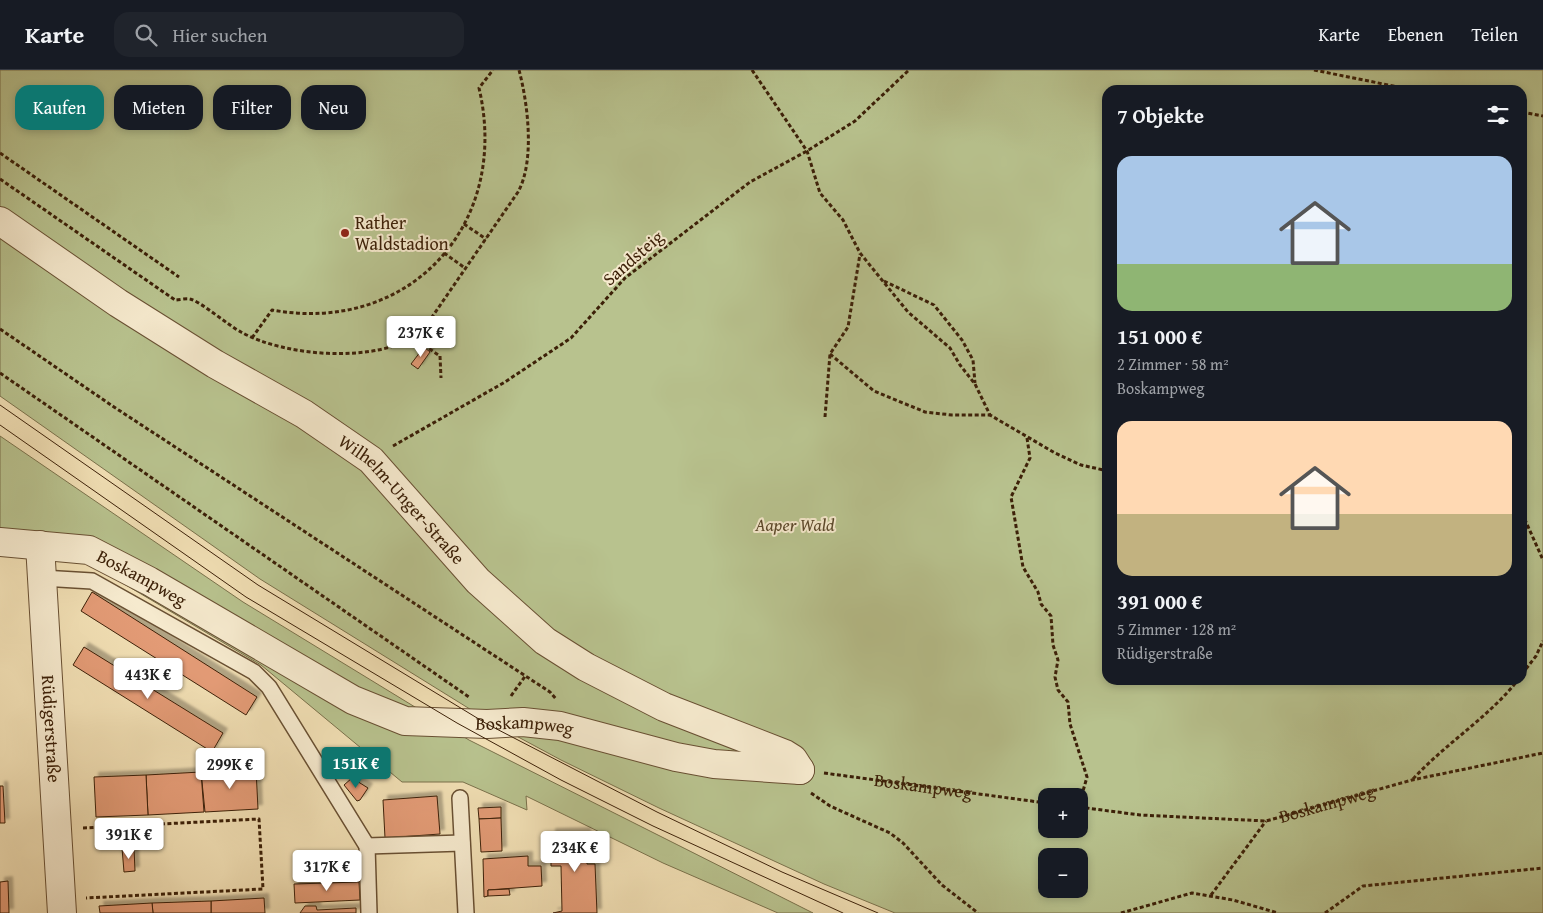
<!DOCTYPE html>
<html lang="de">
<meta charset="utf-8">
<style>
body{margin:0;font-family:"Gentium Book Plus",serif;background:#20242c;color:#f1f3f6;height:100vh;display:flex;flex-direction:column;font-size:19px;white-space:nowrap}
*{box-sizing:border-box;margin:0}
p{font-size:16px;color:#9ea1a6}
.icon{flex:none;width:28px;height:28px;fill:none;stroke:currentColor;stroke-width:2;stroke-linecap:round;stroke-linejoin:round}
.map{position:relative;flex:1;overflow:hidden}
.drawer{position:absolute;left:1102px;top:15px;width:425px;height:600px;display:flex;flex-direction:column;background:#171b24;border-radius:15px;box-shadow:0 2px 8px #0003}
.drawer>*{flex:none}
.hud{position:absolute;left:15px;top:15px;width:475px;height:45px;display:flex;gap:10px}
.fabs{position:absolute;left:1038px;top:718px;display:grid;gap:10px}
.fabs a{display:grid;place-items:center;width:50px;height:50px;border-radius:10px;background:#171b24;box-shadow:0 2px 8px #0003;font-size:25px}
.price{position:absolute;translate:-50% -42px;padding:0 11px;border-radius:5px;background:#fff;color:#222;font-size:16px;line-height:32px;filter:drop-shadow(0 1px 2px #0008)}
.price::after{content:'';position:absolute;left:50%;top:30px;width:15px;height:11px;margin-left:-8px;background:inherit;clip-path:polygon(0 0,100% 0,50% 100%)}
.price.selected{background:#0f766e;color:#fff}
ul{padding:0;list-style:none}
li{display:grid;align-content:center;gap:10px;height:265px;padding:0 15px}
li span{display:grid;place-items:center;height:155px;border-radius:15px;color:#555}
li>.icon{margin-inline-start:auto}
span .icon{width:90px;height:90px;fill:#fffc;stroke-width:1}
li b{font-size:21px}
h2{display:flex;justify-content:space-between;align-items:center;height:60px;padding:0 15px;font-size:21px}
.chip{padding:0 18px;border-radius:15px;background:#171b24;box-shadow:0 2px 8px #0003;font-size:18px;line-height:45px}
.chip.selected{background:#0f766e;color:#fff}
header{display:flex;align-items:center;gap:30px;box-sizing:border-box;height:70px;padding:0 25px;background:#171b24;border-bottom:1px solid #363941}
header strong{font-size:24px}
nav{display:flex;gap:28px;margin-inline-start:auto;font-size:18px}
.search{width:350px;height:45px;background:#20242c;display:flex;align-items:center;gap:12px;box-sizing:border-box;padding:0 18px;border-radius:15px;color:#9ea1a6;font-size:19px}
.map>svg:first-child{display:block}
.green{fill:#b8c28e;stroke:#7a714b;fill-rule:evenodd}
.building{fill:#e39b76;stroke:#3c2008;filter:url(#shadow)}
.lines{fill:none;stroke-linecap:round;stroke-linejoin:round}
.service-casing{stroke:#695033;stroke-width:18}
.minor-casing{stroke:#695033;stroke-width:30}
.path{stroke:#3c2008;stroke-width:3;stroke-dasharray:4 2.5;stroke-linecap:butt}
.service{stroke:#f6eace;stroke-width:15}
.minor{stroke:#f6eace;stroke-width:28}
.tram{stroke:#3c2008;stroke-width:1}
.poi-dot{fill:#8f2418;stroke:#f6eace;stroke-width:2}
.labels{text-anchor:middle;stroke-width:4;stroke-linejoin:round;paint-order:stroke}
.poi-label{font-size:18px;fill:#3c2008;stroke:#f6eace;text-anchor:start}
.street-label{font-size:18px;fill:#3c2008;stroke:#f6eace}
.park-label{font-size:18px;font-style:italic;fill:#5b482a;stroke:#f6eace}
</style>
<header>
<strong>Karte</strong>
<div class="search"><svg class="icon" aria-label="search" viewBox="0 0 24 24"><circle cx="10" cy="10" r="6"/><path d="M15 15l6 6"/></svg>Hier suchen</div>
<nav><a>Karte</a><a>Ebenen</a><a>Teilen</a></nav>
</header>
<div class="map">
<svg width="1543" height="843" viewBox="0 0 1543 843">
<defs>
<filter id="shadow"><feDropShadow dx="4.5" dy="-4.5" stdDeviation="1" flood-color="#0004"/></filter>
</defs>
<rect width="100%" height="100%" fill="#f1dfb4"/>
<filter id="stains"><feTurbulence type="fractalNoise" baseFrequency=".004" numOctaves="4"/><feColorMatrix values="0 0 0 0 .2 0 0 0 0 .09 0 0 0 0 .02 0 0 0 .5 -.17"/></filter>
<radialGradient id="worn" r=".72"><stop offset=".6" stop-color="#630" stop-opacity="0"/><stop offset="1" stop-color="#630" stop-opacity=".3"/></radialGradient>
<!-- green -->
<g class="green">
<path d="M0 0H1543V843H895L824 814 659 738 561 690 494 654 260 509 0 326ZM1108 20H1522V610H1108ZM1046 726H1079V759H1046ZM1046 786H1079V819H1046Z"/>
<path d="M0 366 243 532 469 670 813 843H778L663 793 526 726 527 740 463 712H402L261 595 82 489 0 464Z"/>
</g>
<!-- building -->
<g class="building">
<path d="M424 277 430 282 418 299 411 294Z"/>
<path d="M92 522 257 627 246 645 81 541Z"/>
<path d="M84 577 223 663 212 682 73 595Z"/>
<path d="M256 699 258 739 205 742 201 702Z"/>
<path d="M201 702 204 742 148 745 146 705Z"/>
<path d="M146 705 148 745 96 747 94 707Z"/>
<path d="M352 708 368 718 360 730 357 731 344 715Z"/>
<path d="M0 716H3L5 753H0Z"/>
<path d="M437 726 440 764 385 768 383 730Z"/>
<path d="M501 737V748L479 749 478 738Z"/>
<path d="M501 748 502 781 481 782 479 749Z"/>
<path d="M586 762 587 794H595L597 843H553L562 841 561 796H551V763Z"/>
<path d="M122 778H134L135 801 124 802Z"/>
<path d="M528 786V796H541L542 816 488 820V826L484 827 483 789Z"/>
<path d="M8 811 9 843H0V812Z"/>
<path d="M359 812 360 830 295 833 294 814Z"/>
<path d="M509 819 510 825 488 826V820Z"/>
<path d="M264 828 265 843H211V831Z"/>
<path d="M211 831V843H153L152 833Z"/>
<path d="M152 833 153 843H100L99 836Z"/>
<path d="M305 836H316L317 840 356 838V843H300Z"/>
</g>
<g class="lines">
<defs>
<g id="service">
<path d="M42 508 92 511 254 602 269 617 367 776 369 843"/>
<path d="M460 728 466 843"/>
<path d="M367 776 462 773"/>
</g>
<g id="minor">
<path id="s3" d="M0 151 118 233 215 294 304 344 371 390 478 511 545 571 586 597 664 637 785 684 793 689 800 700"/>
<path id="s4" d="M0 472 89 480 149 511 353 630 405 651 487 654 523 652 560 656 676 687 714 694 800 700"/>
<path id="s5" d="M40 475 62 843"/>
</g>
</defs>
<!-- service casing -->
<use href="#service" class="service-casing"/>
<!-- minor casing -->
<use href="#minor" class="minor-casing"/>
<!-- path -->
<g class="path">
<path d="M752 0 807 81 820 123 843 150 860 183 908 242 950 278 960 295 975 314 990 345 1055 383 1081 395 1108 401"/>
<path d="M1314 0 1413 20"/>
<path d="M1522 42 1543 46"/>
<path d="M0 83 179 207"/>
<path d="M0 109 175 230C179 230 186 228 190 229 200 231 229 256 241 262 286 287 377 294 421 263L518 122C535 91 528 34 519 0"/>
<path d="M464 154 486 169"/>
<path d="M444 183 465 198"/>
<path d="M884 211 934 235 962 270 973 290 975 313"/>
<path d="M0 259 114 337 550 622 556 629"/>
<path d="M252 268 272 240C410 265 511 154 479 18L493 0"/>
<path d="M413 268 440 286 441 308"/>
<path d="M830 284 874 321 925 342 952 345H990"/>
<path d="M0 303 469 627"/>
<path d="M825 347 830 284 848 257 860 184"/>
<path d="M1027 368 1030 388 1011 427 1023 497 1038 522 1041 534 1051 546 1053 575 1058 590 1055 607 1058 620 1068 632 1070 654 1087 707 1079 735"/>
<path d="M393 376 505 312 571 268 625 208 750 112 807 81 855 51 909 0"/>
<path d="M1522 443 1543 490"/>
<path d="M1522 604 1536 586 1543 571"/>
<path d="M511 626 526 605"/>
<path id="s1" d="M824 703 1046 733"/>
<path d="M1413 709C1446 673 1488 648 1518 610"/>
<path d="M811 723 830 736 890 763 903 773 942 815 978 843"/>
<path id="s2" d="M1079 737 1140 745 1266 751 1412 710 1543 683"/>
<path d="M83 758 259 749 263 819 86 828"/>
<path d="M1211 825 1266 751"/>
<path d="M1121 843 1192 823 1233 830 1278 843"/>
<path d="M1325 843 1363 816 1543 798"/>
</g>
<!-- service -->
<use href="#service" class="service"/>
<!-- minor -->
<use href="#minor" class="minor"/>
<!-- tram -->
<g class="tram">
<path d="M0 335 258 515 487 654 657 742 782 802 878 843"/>
<path d="M0 355 246 527 457 653 561 710 653 756 843 843"/>
</g>
</g>
<!-- markers -->
<circle class="poi-dot" cx="345" cy="163" r="5"/>
<g class="labels">
<!-- poi labels -->
<g class="poi-label">
<text x="355" y="159">Rather<tspan x="355" dy="21">Waldstadion</tspan></text>
</g>
<!-- street labels -->
<g class="street-label">
<text transform="translate(633 188) rotate(-41)" y="6">Sandsteig</text>
<text dy="6" stroke="none"><textPath href="#s3" startOffset="491">Wilhelm-Unger-Straße</textPath></text>
<text dy="6" stroke="none"><textPath href="#s4" startOffset="149">Boskampweg</textPath></text>
<text dy="6" stroke="none"><textPath href="#s4" startOffset="569">Boskampweg</textPath></text>
<text dy="6" stroke="none"><textPath href="#s5" startOffset="184">Rüdigerstraße</textPath></text>
<text dy="6" stroke="none"><textPath href="#s1" startOffset="100">Boskampweg</textPath></text>
<text dy="6" stroke="none"><textPath href="#s2" startOffset="251">Boskampweg</textPath></text>
</g>
<!-- park labels -->
<g class="park-label">
<text x="795" y="461">Aaper Wald</text>
</g>
</g>
<rect width="100%" height="100%" filter="url(#stains)"/>
<rect width="100%" height="100%" fill="url(#worn)"/>
</svg>
<div class="fabs">
<a>+</a>
<a>−</a>
</div>
<b class="price" style="left:421px;top:288px">237K €</b>
<b class="price" style="left:148px;top:630px">443K €</b>
<b class="price selected" style="left:356px;top:719px">151K €</b>
<b class="price" style="left:230px;top:720px">299K €</b>
<b class="price" style="left:129px;top:790px">391K €</b>
<b class="price" style="left:575px;top:803px">234K €</b>
<b class="price" style="left:327px;top:822px">317K €</b>
<div class="hud">
<a class="chip selected">Kaufen</a>
<a class="chip">Mieten</a>
<a class="chip">Filter</a>
<a class="chip">Neu</a>
</div>
<section class="drawer">
<h2>7 Objekte<svg class="icon" aria-label="filters" viewBox="0 0 24 24"><path d="M4 7h16M4 17h16"/><circle cx="9" cy="7" r="2"/><circle cx="15" cy="17" r="2"/></svg></h2>
<ul>
<li><span style="background:linear-gradient(#a9c7e8 70%,#8fb573 0)"><svg class="icon" aria-label="home" viewBox="0 0 24 24"><path d="M3 11l9-7 9 7M6 9v11h12V9"/></svg></span><div><b>151 000 €</b><p>2 Zimmer · 58 m²</p><p>Boskampweg</p></div></li>
<li><span style="background:linear-gradient(#ffd9b3 60%,#c2b280 0)"><svg class="icon" aria-label="home" viewBox="0 0 24 24"><path d="M3 11l9-7 9 7M6 9v11h12V9"/></svg></span><div><b>391 000 €</b><p>5 Zimmer · 128 m²</p><p>Rüdigerstraße</p></div></li>
</ul>
</section>
</div>
